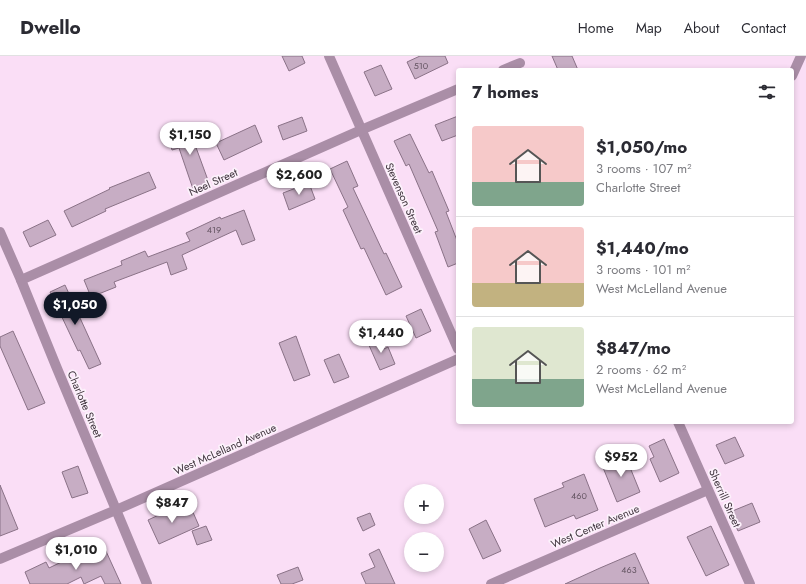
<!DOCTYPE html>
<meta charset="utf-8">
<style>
body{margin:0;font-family:Jost,sans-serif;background:#f7f7f7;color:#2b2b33;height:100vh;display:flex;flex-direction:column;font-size:15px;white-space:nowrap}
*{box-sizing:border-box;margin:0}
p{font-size:13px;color:#7c7c81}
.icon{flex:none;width:22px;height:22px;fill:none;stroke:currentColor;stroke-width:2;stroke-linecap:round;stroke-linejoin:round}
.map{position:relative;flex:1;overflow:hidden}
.details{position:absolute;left:456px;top:12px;width:338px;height:356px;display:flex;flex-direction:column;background:#fff;border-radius:4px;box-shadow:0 2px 6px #0003}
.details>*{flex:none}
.buttons{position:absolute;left:404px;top:428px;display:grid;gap:8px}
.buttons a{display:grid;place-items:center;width:40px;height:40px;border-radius:50%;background:#fff;box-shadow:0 2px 6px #0003;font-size:20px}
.price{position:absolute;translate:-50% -34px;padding:0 9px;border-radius:14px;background:#fff;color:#222;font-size:13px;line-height:26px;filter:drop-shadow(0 1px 2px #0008)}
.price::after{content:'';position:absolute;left:50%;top:24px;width:12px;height:9px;margin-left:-6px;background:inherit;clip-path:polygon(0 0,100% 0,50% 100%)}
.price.on{background:#111827;color:#fff}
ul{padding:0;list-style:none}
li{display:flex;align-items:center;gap:12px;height:100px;padding:0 16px}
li+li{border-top:1px solid #e1e1e2}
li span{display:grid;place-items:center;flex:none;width:112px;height:80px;border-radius:4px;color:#555}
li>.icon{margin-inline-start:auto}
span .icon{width:48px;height:48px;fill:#fffc;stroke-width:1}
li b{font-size:17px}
h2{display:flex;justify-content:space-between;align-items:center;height:48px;padding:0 16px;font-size:17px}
header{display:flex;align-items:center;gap:24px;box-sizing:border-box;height:56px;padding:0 20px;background:#fff;border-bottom:1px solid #e1e1e2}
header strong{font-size:19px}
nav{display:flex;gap:22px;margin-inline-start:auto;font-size:14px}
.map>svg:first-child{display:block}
.building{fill:#c7adc4;stroke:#8a7287}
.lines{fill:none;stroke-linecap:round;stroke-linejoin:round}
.minor{stroke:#aa8ea7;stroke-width:10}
.labels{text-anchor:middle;stroke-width:3.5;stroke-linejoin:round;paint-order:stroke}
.number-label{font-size:9px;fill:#625360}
.street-label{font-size:11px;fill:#40353e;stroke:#fcf1fb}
</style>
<header>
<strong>Dwello</strong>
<nav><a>Home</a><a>Map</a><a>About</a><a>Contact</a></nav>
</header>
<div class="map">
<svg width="806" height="528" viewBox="0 0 806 528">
<rect width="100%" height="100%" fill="#fadef6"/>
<!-- building -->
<g class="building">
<path d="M282 0H302L305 7 289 15Z"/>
<path d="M420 0H445L448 7 415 23 407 6Z"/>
<path d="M552 0H572L578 14H558Z"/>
<path d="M381 9 392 33 375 40 364 16Z"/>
<path d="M458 60V79L442 85 435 69Z"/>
<path d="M302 61 307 75 283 84 278 70Z"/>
<path d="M255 69 262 86 224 104 216 87Z"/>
<path d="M196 72 200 84 194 86 209 127 193 133 179 92 172 94 168 81Z"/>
<path d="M410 78 429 117 432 115 449 155 446 156 458 187V207L448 211 435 176 438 175 409 108 406 110 394 85Z"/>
<path d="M347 105 358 130 353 132 384 198 386 197 402 231 386 239 364 192 361 193 343 154 348 151 330 113Z"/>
<path d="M149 116 156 132 105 153 106 155 72 171 64 155 110 133 109 132Z"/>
<path d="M309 127 315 143 289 154 283 137Z"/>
<path d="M244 154 255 184 242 189 236 174 182 199 187 213 171 219 167 206 114 226 116 231 91 241 84 224 122 209 121 205 145 195 148 201 190 185 186 177 220 161 221 163Z"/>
<path d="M48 164 56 179 30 191 23 176Z"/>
<path d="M65 229 101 308 89 313 80 294 78 295 50 236Z"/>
<path d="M421 253 431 275 416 282 406 260Z"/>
<path d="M13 275 45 347 28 354 0 290V281Z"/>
<path d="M296 280 310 319 294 325 279 287Z"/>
<path d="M380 282 384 293 388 291 395 308 380 314 368 287Z"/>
<path d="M339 298 349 321 334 327 324 304Z"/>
<path d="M735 381 744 400 725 408 716 389Z"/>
<path d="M664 383 679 417 660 426 650 403 654 401 649 390Z"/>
<path d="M625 399 640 436 617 446 602 409Z"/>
<path d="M78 410 88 437 72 442 62 416Z"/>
<path d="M584 418 598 454 576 463 574 459 545 471 534 443 564 431 562 427Z"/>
<path d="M0 429 18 473 0 480Z"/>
<path d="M752 447 760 466 738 475 730 456Z"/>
<path d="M176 451 180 459 192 454 199 470 159 488 148 464Z"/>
<path d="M370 457 375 469 363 475 357 462Z"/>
<path d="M486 464 501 495 483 503 469 473Z"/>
<path d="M206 470 212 484 197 489 192 475Z"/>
<path d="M711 470 729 509 706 520 687 481Z"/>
<path d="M105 493 121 528H105L101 520 84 528 81 521 67 528H30L25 516 46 506 49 512 82 496 84 502Z"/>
<path d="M379 493 395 528H366L361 517 375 511 369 498Z"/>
<path d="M635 497 649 528H565L600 512Z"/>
<path d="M298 511 303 524 292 528H281L277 519Z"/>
</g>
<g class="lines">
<!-- minor -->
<g class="minor">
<path d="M329 0 458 293"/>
<path d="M503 14 520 7"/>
<path d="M792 20 801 0"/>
<path d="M0 176 21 224 56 310 147 528"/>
<path d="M21 224 361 74 458 33"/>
<path d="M678 366 750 528"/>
<path d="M0 503 116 454 458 303"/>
<path d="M491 528 708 434"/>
</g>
</g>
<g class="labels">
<!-- number labels -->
<g class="number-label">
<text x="421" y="13">510</text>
<text x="214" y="177">419</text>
<text x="579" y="443">460</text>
<text x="629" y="517">463</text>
</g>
<!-- street labels -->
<g class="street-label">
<text transform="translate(213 126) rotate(-24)" y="4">Neel Street</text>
<text transform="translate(404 142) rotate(66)" y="4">Stevenson Street</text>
<text transform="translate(85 348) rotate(67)" y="4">Charlotte Street</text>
<text transform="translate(225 393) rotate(-24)" y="4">West McLelland Avenue</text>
<text transform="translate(725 442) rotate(66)" y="4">Sherrill Street</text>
<text transform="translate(595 470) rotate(-23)" y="4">West Center Avenue</text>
</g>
</g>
</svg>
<div class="buttons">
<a>+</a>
<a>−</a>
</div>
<b class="price" style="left:190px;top:100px">$1,150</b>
<b class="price" style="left:299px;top:140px">$2,600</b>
<b class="price on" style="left:75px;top:270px">$1,050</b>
<b class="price" style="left:381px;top:298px">$1,440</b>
<b class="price" style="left:621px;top:422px">$952</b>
<b class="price" style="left:172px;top:468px">$847</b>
<b class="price" style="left:76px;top:515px">$1,010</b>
<section class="details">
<h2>7 homes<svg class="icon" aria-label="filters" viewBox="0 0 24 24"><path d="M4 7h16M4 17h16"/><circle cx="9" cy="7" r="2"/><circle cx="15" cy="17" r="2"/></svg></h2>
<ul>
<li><span style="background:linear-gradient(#f6c9c9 70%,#7fa58c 0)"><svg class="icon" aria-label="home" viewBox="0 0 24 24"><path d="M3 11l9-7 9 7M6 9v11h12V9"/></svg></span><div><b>$1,050/mo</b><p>3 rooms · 107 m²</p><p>Charlotte Street</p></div></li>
<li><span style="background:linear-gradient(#f6c9c9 70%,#c2b280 0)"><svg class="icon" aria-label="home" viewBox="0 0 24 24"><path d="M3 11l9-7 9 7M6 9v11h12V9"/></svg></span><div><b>$1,440/mo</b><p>3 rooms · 101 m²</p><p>West McLelland Avenue</p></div></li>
<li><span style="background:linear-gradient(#dfe7d0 65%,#7fa58c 0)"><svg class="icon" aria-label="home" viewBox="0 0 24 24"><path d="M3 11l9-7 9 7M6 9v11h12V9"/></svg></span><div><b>$847/mo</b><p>2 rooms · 62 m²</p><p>West McLelland Avenue</p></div></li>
</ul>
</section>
</div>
